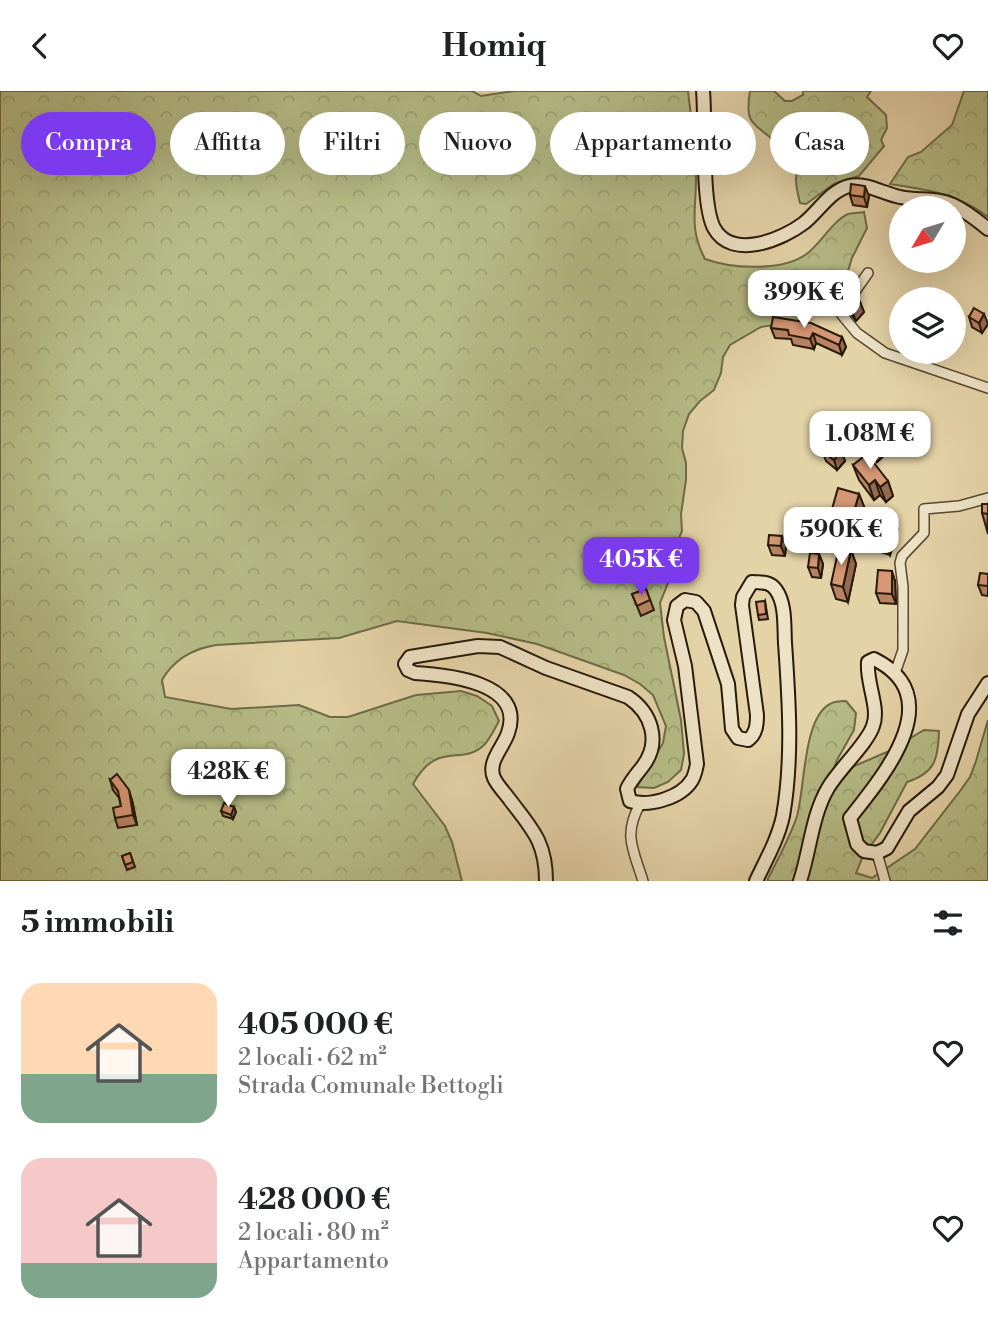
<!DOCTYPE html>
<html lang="it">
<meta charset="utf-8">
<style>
body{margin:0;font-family:"Libre Bodoni",serif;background:#f2f2f2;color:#202124;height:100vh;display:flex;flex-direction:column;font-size:26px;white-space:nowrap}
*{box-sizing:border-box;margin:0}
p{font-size:23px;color:#757577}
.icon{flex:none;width:38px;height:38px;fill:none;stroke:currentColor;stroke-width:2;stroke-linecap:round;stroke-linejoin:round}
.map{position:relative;height:790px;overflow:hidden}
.panel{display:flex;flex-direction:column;background:#fff;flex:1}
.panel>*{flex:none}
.hud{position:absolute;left:21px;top:21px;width:947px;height:63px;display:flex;gap:14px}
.needle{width:46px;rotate:232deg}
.tools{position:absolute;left:889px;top:105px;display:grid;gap:14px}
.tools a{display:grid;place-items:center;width:77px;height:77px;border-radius:50%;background:#fff;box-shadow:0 7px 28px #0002;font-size:35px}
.price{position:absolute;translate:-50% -60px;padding:0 16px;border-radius:14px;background:#fff;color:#222;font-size:23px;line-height:46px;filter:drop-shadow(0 2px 4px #0008)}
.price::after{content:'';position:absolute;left:50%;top:42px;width:21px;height:16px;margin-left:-10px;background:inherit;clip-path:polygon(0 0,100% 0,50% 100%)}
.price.on{background:#7c3aed;color:#fff}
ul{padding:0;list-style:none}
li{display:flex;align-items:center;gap:21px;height:175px;padding:0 21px}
li span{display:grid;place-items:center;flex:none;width:196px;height:140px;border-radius:21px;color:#555}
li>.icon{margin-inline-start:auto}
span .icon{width:84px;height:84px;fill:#fffc;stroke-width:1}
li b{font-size:30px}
h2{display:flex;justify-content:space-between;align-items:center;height:84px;padding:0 21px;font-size:30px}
.chip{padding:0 24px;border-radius:32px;background:#fff;box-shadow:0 7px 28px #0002;font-size:24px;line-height:63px}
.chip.on{background:#7c3aed;color:#fff}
header{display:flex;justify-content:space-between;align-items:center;height:91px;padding:0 21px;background:#fff;font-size:32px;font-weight:700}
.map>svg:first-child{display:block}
.forest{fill:url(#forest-crowns);stroke:#6e6b47;stroke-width:2}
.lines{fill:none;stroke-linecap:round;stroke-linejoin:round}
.street-casing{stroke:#564830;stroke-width:12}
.secondary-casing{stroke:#271a08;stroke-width:16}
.street{stroke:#eee2c6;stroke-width:9}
.secondary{stroke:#eee2c6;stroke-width:12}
.wall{fill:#b88264;stroke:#271a08;stroke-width:2}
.shaded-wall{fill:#966a51;stroke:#271a08;stroke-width:2}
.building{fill:#d69774;stroke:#271a08;stroke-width:2}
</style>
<header><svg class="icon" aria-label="back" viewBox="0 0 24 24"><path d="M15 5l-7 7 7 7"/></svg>Homiq<svg class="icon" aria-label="heart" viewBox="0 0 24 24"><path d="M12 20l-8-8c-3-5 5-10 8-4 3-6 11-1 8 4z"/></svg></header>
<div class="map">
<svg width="988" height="790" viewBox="0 0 988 790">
<defs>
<pattern id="forest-crowns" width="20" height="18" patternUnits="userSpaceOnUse" patternTransform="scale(1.75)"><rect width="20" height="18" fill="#b6bc86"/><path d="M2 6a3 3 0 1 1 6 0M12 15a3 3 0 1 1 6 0" fill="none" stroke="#9ca172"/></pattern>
</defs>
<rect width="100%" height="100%" fill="#e5d3a8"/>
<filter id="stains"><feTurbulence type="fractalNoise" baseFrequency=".00286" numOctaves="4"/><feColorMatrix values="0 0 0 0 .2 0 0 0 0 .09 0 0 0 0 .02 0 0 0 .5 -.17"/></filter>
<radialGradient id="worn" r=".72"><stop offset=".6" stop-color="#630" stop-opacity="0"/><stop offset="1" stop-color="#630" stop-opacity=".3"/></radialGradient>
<!-- forest -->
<g class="forest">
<path d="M0 0H472L481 5 514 0H688C691 29 697 59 696 88 696 119 689 138 705 168 732 178 786 181 809 161 822 150 833 130 848 123 852 122 859 122 864 121L867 137 852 167 842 199 831 211 802 230 761 236 730 254 723 266 721 282 714 299 700 310 689 323 683 340 682 357 686 372V389L681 423 682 440 675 456 676 472 660 512 664 546 681 629 684 663 681 679 668 691 654 697 637 696 663 652 666 635 653 604 640 593 624 584 537 553 487 542 397 530 339 547 216 554C192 558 174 568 162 589L165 606 231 618 299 614 330 626H348L416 604 461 600 477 605 492 615 499 630C495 637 490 648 484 654 461 676 438 648 413 693L445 735 452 751 462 790H0Z"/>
<path d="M750 0H774L785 10H792L803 4V0H871L867 6 886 24 887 37 881 49 884 55 859 85 834 93 806 113 800 112C798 104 796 96 796 89 796 75 801 67 791 56L782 58C759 31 743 40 750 0Z"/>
<path d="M964 0H988V126C956 102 929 99 890 93L908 66 921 61 952 34Z"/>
<path d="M846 610 856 622 854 639 837 669 831 685 887 661 924 639 939 640C938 669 935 682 907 691L880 742 863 765 856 782 872 787 915 758 960 700 970 686 976 670 988 629V790H767C777 769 790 747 797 725 805 697 803 627 830 613 833 611 841 610 846 610Z"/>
</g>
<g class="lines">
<defs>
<g id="street">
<path d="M868 182 844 216 842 224 857 242 885 262 988 297"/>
<path d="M895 582 903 559V496L900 472 902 465 924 442V418L959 415 988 407"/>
<path d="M640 713C623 744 633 758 643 790"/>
<path d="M877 762 885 790"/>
</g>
<g id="secondary">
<path d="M703 0C706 33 701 112 714 137 732 170 783 148 804 132 819 120 830 100 849 95 866 91 884 103 900 106 918 110 936 106 953 114 966 120 977 129 988 138"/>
<path d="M546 790C546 751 532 738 510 709 505 702 497 694 494 687 487 671 503 657 508 642 526 591 447 584 415 582L408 579 405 573 410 566 478 555 500 556 546 577 628 606C652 622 661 651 643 675 637 683 631 689 627 698L630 710C649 716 681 707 692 689 695 684 696 678 697 673L685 575 674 529 677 515 685 509 696 511 704 520 728 593 732 638 738 647 748 649C756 643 757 634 757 624L742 514 743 506 752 491C762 492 770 490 776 499 786 513 784 536 785 552 789 609 793 668 783 725 778 748 766 769 756 790"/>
<path d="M800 790C810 760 812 724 828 697 839 678 867 653 873 635 880 617 866 592 868 571L874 568C950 606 884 684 850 727L857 753 864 760 877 762 887 757 909 720 938 696 947 684 968 623 988 592"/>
</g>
</defs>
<!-- street casing -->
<use href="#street" class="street-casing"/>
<!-- secondary casing -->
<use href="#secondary" class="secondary-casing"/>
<!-- street -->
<use href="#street" class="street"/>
<!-- secondary -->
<use href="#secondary" class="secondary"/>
</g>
<!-- wall -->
<g class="wall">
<path d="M850 104 869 105 867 116 853 114Z"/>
<path d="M860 211 864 221 856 230 850 222 846 212Z"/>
<path d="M969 226 988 233 982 242 972 236Z"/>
<path d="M771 237 842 246 846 256 842 264 816 252 814 258 793 254 791 248 775 247Z"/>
<path d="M858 344 885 350 889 360 877 371 861 354Z"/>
<path d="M822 360H841L845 370 837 379 826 370Z"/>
<path d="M853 374 888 390 893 405 886 411 880 404 874 409 859 389Z"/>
<path d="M859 403 865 418 859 439 837 433 832 418Z"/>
<path d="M988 413V443L982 422Z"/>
<path d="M892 423 898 438 890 464 871 458 865 444Z"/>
<path d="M782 445 786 455 785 465 772 464 768 454Z"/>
<path d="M851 459 856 473 848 511 836 508 831 493Z"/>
<path d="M819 463 823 473 821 487 812 486 808 476Z"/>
<path d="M988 483V505L982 504 978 494Z"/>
<path d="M895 490 896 513 880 512 876 502Z"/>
<path d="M646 498 654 519 641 525 632 503Z"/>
<path d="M765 510 768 528 759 529 758 524Z"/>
<path d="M110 689 132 709 137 734 118 737 115 727 121 715 119 707 113 699Z"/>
<path d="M234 716 236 721 233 728 223 725 221 720Z"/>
<path d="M130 762 135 776 127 779 122 765Z"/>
</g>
<!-- shaded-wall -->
<g class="shaded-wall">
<path d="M865 95 869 105 867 116 864 106Z"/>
<path d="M860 211 864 221 856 230 852 220Z"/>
<path d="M984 223 988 233 982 242 979 232Z"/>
<path d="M813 242 816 252 814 258 810 248Z"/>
<path d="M842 246 846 256 842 264 839 254Z"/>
<path d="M885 350 889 360 877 371 873 361Z"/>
<path d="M841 360 845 370 837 379 834 369Z"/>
<path d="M875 389 880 404 874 409 869 394Z"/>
<path d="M888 390 893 405 886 411 880 396Z"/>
<path d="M859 403 865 418 859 439 853 424Z"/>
<path d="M892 423 898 438 890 464 885 449Z"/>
<path d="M782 445 786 455 785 465 781 455Z"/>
<path d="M851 459 856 473 848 511 843 496Z"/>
<path d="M819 463 823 473 821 487 818 477Z"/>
<path d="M892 480 895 490 896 513 892 503Z"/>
<path d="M129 699 132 709 137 734 133 724Z"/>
<path d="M234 716 236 721 233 728 231 724Z"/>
</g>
<!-- building -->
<g class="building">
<path d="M851 93 865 95 864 106 850 104Z"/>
<path d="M919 109 922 117H904L903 115Z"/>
<path d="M851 203 860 211 852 220 846 212Z"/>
<path d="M974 217 984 223 979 232 969 226Z"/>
<path d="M773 226 811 232 842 246 839 254 813 242 810 248 789 244 788 239 771 237Z"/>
<path d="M870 333 885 350 873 361 858 344Z"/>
<path d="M830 350 841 360 834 369 822 360Z"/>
<path d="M867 363 888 390 880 396 875 389 869 394 853 374Z"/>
<path d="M838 397 859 403 853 424 832 418Z"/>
<path d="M982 413H988V439H987L988 423 982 422Z"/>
<path d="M873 418 892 423 885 449 865 444Z"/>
<path d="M769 444 782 445 781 455 768 454Z"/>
<path d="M839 456 851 459 843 496 831 493Z"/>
<path d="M810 462 819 463 818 477 808 476Z"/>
<path d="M878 479 892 480V503L876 502Z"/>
<path d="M980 482 988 483V495L978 494Z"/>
<path d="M646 498 650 509 637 515 632 503Z"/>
<path d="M765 510 766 523 758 524 756 511Z"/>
<path d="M117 683 129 699 133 724 115 727 113 717 121 715 118 700 110 689Z"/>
<path d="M224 712 234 716 231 724 221 720Z"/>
<path d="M130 762 133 771 125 774 122 765Z"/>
</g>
<rect width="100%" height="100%" filter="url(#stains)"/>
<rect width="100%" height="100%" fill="url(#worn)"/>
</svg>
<div class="tools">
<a><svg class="needle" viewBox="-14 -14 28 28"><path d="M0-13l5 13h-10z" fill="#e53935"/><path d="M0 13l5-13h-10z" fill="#757577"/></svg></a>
<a><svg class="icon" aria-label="layers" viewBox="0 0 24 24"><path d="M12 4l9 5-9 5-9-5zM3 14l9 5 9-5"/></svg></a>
</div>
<b class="price" style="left:804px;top:239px">399K €</b>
<b class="price" style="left:870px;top:380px">1.08M €</b>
<b class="price" style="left:841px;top:476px">590K €</b>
<b class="price on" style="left:641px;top:506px">405K €</b>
<b class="price" style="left:228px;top:718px">428K €</b>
<div class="hud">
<a class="chip on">Compra</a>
<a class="chip">Affitta</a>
<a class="chip">Filtri</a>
<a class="chip">Nuovo</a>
<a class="chip">Appartamento</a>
<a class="chip">Casa</a>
</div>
</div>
<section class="panel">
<h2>5 immobili<svg class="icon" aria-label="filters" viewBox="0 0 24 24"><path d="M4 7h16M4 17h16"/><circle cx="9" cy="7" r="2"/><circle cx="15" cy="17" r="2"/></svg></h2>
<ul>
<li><span style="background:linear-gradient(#ffd9b3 65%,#7fa58c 0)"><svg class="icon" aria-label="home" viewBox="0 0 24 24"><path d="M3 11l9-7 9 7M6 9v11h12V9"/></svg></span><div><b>405 000 €</b><p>2 locali · 62 m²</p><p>Strada Comunale Bettogli</p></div><svg class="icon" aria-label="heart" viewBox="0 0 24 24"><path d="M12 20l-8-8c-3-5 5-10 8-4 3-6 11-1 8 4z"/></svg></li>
<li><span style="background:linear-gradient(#f6c9c9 75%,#7fa58c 0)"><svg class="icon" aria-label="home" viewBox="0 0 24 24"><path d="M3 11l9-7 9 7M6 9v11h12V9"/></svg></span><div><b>428 000 €</b><p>2 locali · 80 m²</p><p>Appartamento</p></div><svg class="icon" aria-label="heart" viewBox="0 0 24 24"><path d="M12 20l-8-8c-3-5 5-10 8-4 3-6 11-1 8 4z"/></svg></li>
</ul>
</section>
